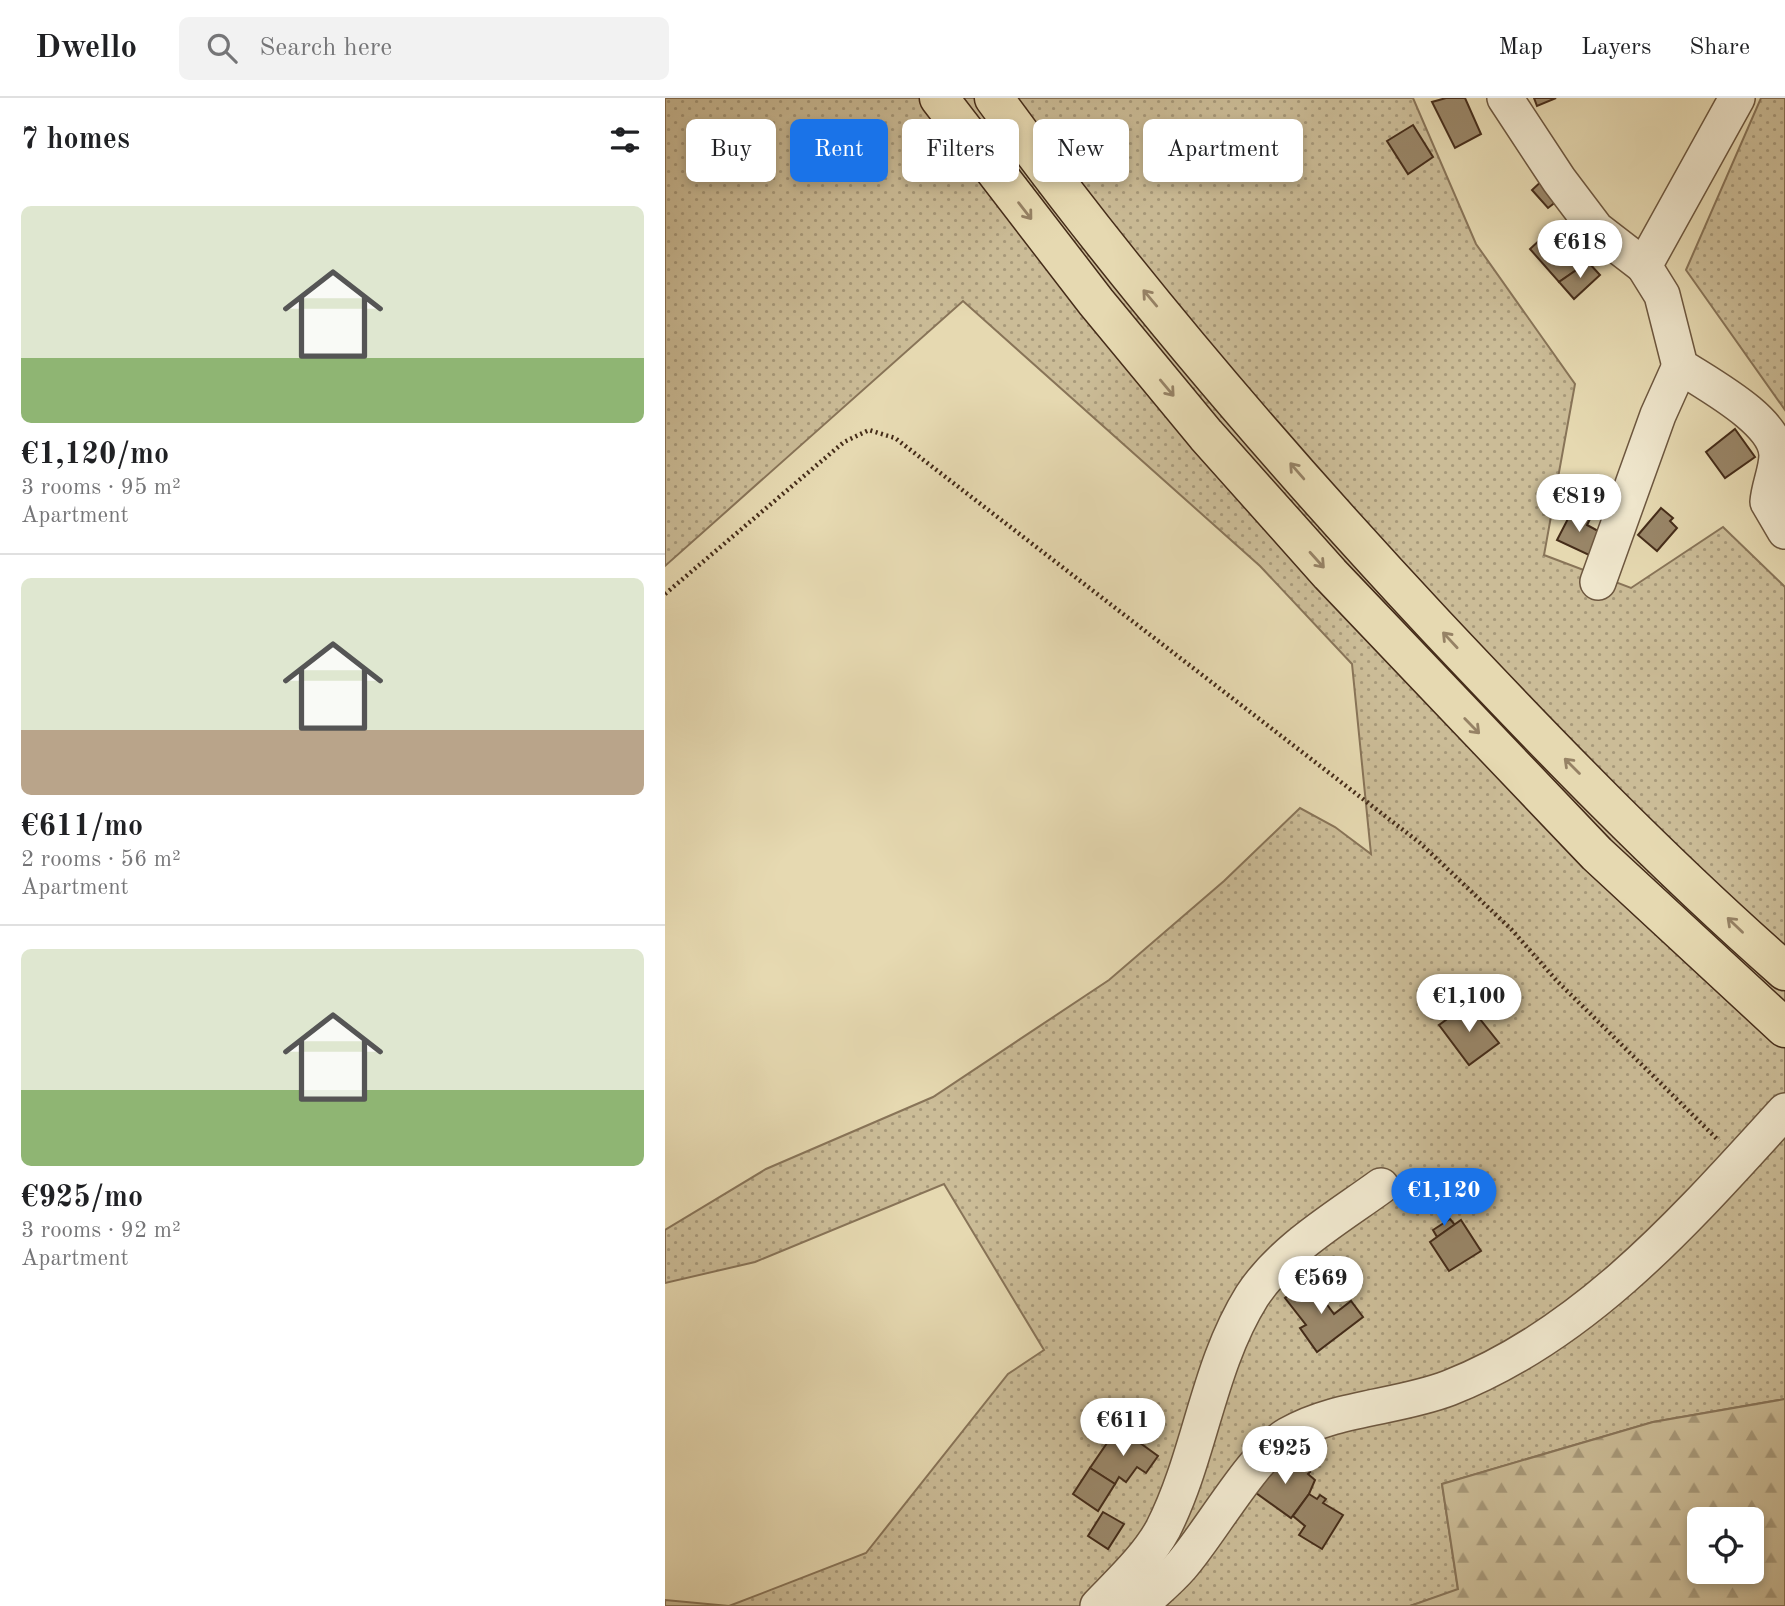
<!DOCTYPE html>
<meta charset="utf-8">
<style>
body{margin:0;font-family:"Old Standard TT",serif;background:#f2f2f2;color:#202124;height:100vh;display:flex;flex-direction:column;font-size:26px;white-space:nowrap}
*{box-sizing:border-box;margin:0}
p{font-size:23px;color:#757577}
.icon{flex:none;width:38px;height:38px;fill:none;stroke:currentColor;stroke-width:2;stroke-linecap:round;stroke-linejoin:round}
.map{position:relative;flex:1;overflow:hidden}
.panel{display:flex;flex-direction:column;background:#fff;width:665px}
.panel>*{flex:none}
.hud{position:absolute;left:21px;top:21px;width:665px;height:63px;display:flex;gap:14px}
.controls{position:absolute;left:1022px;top:1409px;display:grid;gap:14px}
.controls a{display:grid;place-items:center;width:77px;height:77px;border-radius:10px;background:#fff;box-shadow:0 4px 10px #0003;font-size:35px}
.price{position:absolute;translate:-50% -60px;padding:0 16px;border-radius:24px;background:#fff;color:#222;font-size:23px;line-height:46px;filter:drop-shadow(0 2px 4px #0008)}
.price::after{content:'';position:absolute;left:50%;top:42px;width:21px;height:16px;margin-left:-10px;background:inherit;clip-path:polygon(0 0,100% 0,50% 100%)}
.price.selected{background:#1a73e8;color:#fff}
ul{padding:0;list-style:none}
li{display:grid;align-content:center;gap:14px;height:371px;padding:0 21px}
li+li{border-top:2px solid #e0e0e0}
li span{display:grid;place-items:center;height:217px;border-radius:10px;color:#555}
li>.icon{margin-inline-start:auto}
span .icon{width:126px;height:126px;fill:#fffc;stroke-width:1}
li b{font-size:30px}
h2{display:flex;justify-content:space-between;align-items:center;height:84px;padding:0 21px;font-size:30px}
.pill{padding:0 24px;border-radius:10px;background:#fff;box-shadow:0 4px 10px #0003;font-size:24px;line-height:63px}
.pill.selected{background:#1a73e8;color:#fff}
header{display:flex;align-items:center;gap:42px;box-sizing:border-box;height:98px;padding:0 35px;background:#fff;border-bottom:2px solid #e0e0e0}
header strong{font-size:33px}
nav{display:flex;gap:38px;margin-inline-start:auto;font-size:24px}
.search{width:490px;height:63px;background:#f2f2f2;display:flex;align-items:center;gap:18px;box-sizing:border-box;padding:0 24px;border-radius:10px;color:#757577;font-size:26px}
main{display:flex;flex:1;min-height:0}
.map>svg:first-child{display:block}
.grass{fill:url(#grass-dots);stroke:#887458;stroke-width:2}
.forest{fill:url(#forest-firs);stroke:#887458;stroke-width:2;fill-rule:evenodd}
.building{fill:#998668;stroke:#452c19;stroke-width:2}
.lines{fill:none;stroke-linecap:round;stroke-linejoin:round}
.minor-casing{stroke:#6d573f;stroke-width:38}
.highway-casing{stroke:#452c19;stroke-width:41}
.path{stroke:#452c19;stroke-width:4.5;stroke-dasharray:2 3.5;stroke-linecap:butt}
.minor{stroke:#efe6cc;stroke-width:35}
.highway{stroke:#e6d9b1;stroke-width:38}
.oneway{stroke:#968265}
</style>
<header>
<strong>Dwello</strong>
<div class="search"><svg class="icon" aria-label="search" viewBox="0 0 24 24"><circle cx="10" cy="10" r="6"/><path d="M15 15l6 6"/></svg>Search here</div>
<nav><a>Map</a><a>Layers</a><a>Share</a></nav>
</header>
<main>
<section class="panel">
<h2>7 homes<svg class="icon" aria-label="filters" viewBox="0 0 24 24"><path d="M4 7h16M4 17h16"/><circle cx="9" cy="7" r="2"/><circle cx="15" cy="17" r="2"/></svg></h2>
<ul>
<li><span style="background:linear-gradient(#dfe7d0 70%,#8fb573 0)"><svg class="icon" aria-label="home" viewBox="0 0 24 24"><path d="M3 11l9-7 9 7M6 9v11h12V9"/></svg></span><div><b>€1,120/mo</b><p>3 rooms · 95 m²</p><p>Apartment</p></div></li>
<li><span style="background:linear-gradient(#dfe7d0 70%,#b9a48a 0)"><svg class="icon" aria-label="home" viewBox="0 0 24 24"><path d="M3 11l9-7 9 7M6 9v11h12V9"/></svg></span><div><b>€611/mo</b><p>2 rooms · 56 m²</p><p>Apartment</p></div></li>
<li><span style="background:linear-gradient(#dfe7d0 65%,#8fb573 0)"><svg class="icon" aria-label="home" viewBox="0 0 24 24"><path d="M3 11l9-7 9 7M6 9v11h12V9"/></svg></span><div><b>€925/mo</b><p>3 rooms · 92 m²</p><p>Apartment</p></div></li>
</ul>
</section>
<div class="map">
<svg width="1120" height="1508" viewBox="0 0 1120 1508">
<defs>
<pattern id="grass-dots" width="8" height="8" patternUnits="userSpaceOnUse" patternTransform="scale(1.75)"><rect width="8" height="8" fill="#cbbc97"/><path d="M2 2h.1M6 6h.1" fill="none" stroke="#a7997a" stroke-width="1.8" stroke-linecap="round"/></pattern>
<pattern id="forest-firs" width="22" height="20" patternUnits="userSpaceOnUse" patternTransform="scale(1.75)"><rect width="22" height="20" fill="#cbbc97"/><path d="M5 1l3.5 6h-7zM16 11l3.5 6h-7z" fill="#a7997a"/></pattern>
</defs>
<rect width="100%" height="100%" fill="#e6d9b1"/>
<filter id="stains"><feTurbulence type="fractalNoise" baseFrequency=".00286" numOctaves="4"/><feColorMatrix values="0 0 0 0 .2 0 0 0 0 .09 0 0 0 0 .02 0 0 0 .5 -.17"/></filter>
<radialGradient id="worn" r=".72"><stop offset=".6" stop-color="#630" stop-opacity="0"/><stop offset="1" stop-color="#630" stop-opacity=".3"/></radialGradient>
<!-- grass -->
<g class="grass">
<path d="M0 0H748L811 146 910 286 879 457 966 490 1058 429 1120 489V1301L988 1324 777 1386 793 1492 745 1508H0V1502L64 1508 201 1455 343 1276 379 1252 279 1086 90 1164 0 1185V1132L101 1071 268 999 444 882 559 783 635 710 670 729 706 756 687 566 595 468 298 203 0 468Z"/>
<path d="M1096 0H1120V312L1021 172Z"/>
</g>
<!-- forest -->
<path class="forest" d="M1120 1301V1508H745L793 1491 777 1386 988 1324ZM1034 1421H1087V1474H1034Z"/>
<!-- building -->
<g class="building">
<path d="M781 0H800L816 36 790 50 767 4Z"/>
<path d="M869 0H891L872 8Z"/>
<path d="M748 27 768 59 743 76 722 43Z"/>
<path d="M880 80 897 99 883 110 867 92Z"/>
<path d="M891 127 923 164 894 184 865 151Z"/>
<path d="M923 164 935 177 909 201 894 184Z"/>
<path d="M1070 331 1090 359 1060 380 1041 354Z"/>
<path d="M996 410 1008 420 1005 423 1012 430 992 453 973 437Z"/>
<path d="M907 413 925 421 922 427 935 434 924 457 892 442Z"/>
<path d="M803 906 834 945 804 967 774 927Z"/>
<path d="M785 1121 790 1127 772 1139 768 1132Z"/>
<path d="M796 1122 816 1153 784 1173 765 1144Z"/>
<path d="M644 1182 669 1216 686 1203 698 1219 652 1254 635 1230 641 1227 620 1200Z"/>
<path d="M453 1329 493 1358 481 1375 472 1369 461 1384 454 1379 450 1386 425 1370Z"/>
<path d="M622 1357 645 1374 643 1376 650 1382 644 1396 626 1420 584 1390Z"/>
<path d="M425 1370 450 1386 433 1413 408 1396Z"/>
<path d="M644 1396 652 1401 655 1397 661 1401 658 1405 678 1417 657 1451 634 1437 640 1428 628 1418Z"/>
<path d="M438 1414 459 1426 443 1451 423 1438Z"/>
</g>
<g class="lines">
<defs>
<g id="minor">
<path d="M840 0 894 82 931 131 979 168"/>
<path d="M1072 0 979 168 997 197 1015 268C1042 286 1111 322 1112 357 1112 372 1104 389 1103 404L1120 433"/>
<path d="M933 484 993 317 1015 268"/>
<path d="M433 1508C455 1485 483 1459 498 1431 536 1356 542 1270 587 1198 617 1152 672 1120 716 1088"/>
<path d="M474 1508C488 1495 504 1482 516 1468 545 1435 588 1357 623 1337 672 1309 732 1310 784 1290 922 1236 1023 1119 1120 1013"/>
</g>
<g id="highway">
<path d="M274 0 431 204 541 337 665 476 932 756 1120 930"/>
<path d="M329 0C463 185 614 360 770 527 882 646 997 765 1120 873"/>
</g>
</defs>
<!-- minor casing -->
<use href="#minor" class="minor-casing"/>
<!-- highway casing -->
<use href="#highway" class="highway-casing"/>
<!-- path -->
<path class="path" d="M0 496 179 344 204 332 230 340 755 745 846 831 892 883 1054 1043"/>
<!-- minor -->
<use href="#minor" class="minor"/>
<!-- highway -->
<use href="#highway" class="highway"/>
</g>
<!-- one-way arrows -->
<defs><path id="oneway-shaft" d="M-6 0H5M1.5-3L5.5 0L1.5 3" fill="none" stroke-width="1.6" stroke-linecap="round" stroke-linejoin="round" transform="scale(1.75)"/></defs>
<g class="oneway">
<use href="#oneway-shaft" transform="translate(360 113) rotate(52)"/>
<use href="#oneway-shaft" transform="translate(485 200) rotate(-130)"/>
<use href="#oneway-shaft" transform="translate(502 290) rotate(50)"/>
<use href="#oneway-shaft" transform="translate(632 373) rotate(-131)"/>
<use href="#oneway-shaft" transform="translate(652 462) rotate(48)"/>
<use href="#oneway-shaft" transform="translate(785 542) rotate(-133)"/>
<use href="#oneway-shaft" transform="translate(807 628) rotate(46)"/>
<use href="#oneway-shaft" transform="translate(907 668) rotate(-135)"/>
<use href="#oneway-shaft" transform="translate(1070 827) rotate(-136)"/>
</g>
<rect width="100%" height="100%" filter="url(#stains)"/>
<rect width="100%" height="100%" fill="url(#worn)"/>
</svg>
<div class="controls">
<a><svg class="icon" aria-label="locate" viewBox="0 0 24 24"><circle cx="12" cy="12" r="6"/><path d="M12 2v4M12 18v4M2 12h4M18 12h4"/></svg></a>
</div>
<b class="price" style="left:915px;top:182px">€618</b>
<b class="price" style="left:914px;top:436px">€819</b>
<b class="price" style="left:804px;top:936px">€1,100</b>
<b class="price selected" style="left:779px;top:1130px">€1,120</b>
<b class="price" style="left:656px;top:1218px">€569</b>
<b class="price" style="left:458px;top:1360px">€611</b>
<b class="price" style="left:620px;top:1388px">€925</b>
<div class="hud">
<a class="pill">Buy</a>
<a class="pill selected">Rent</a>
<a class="pill">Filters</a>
<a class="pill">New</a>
<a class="pill">Apartment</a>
</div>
</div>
</main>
